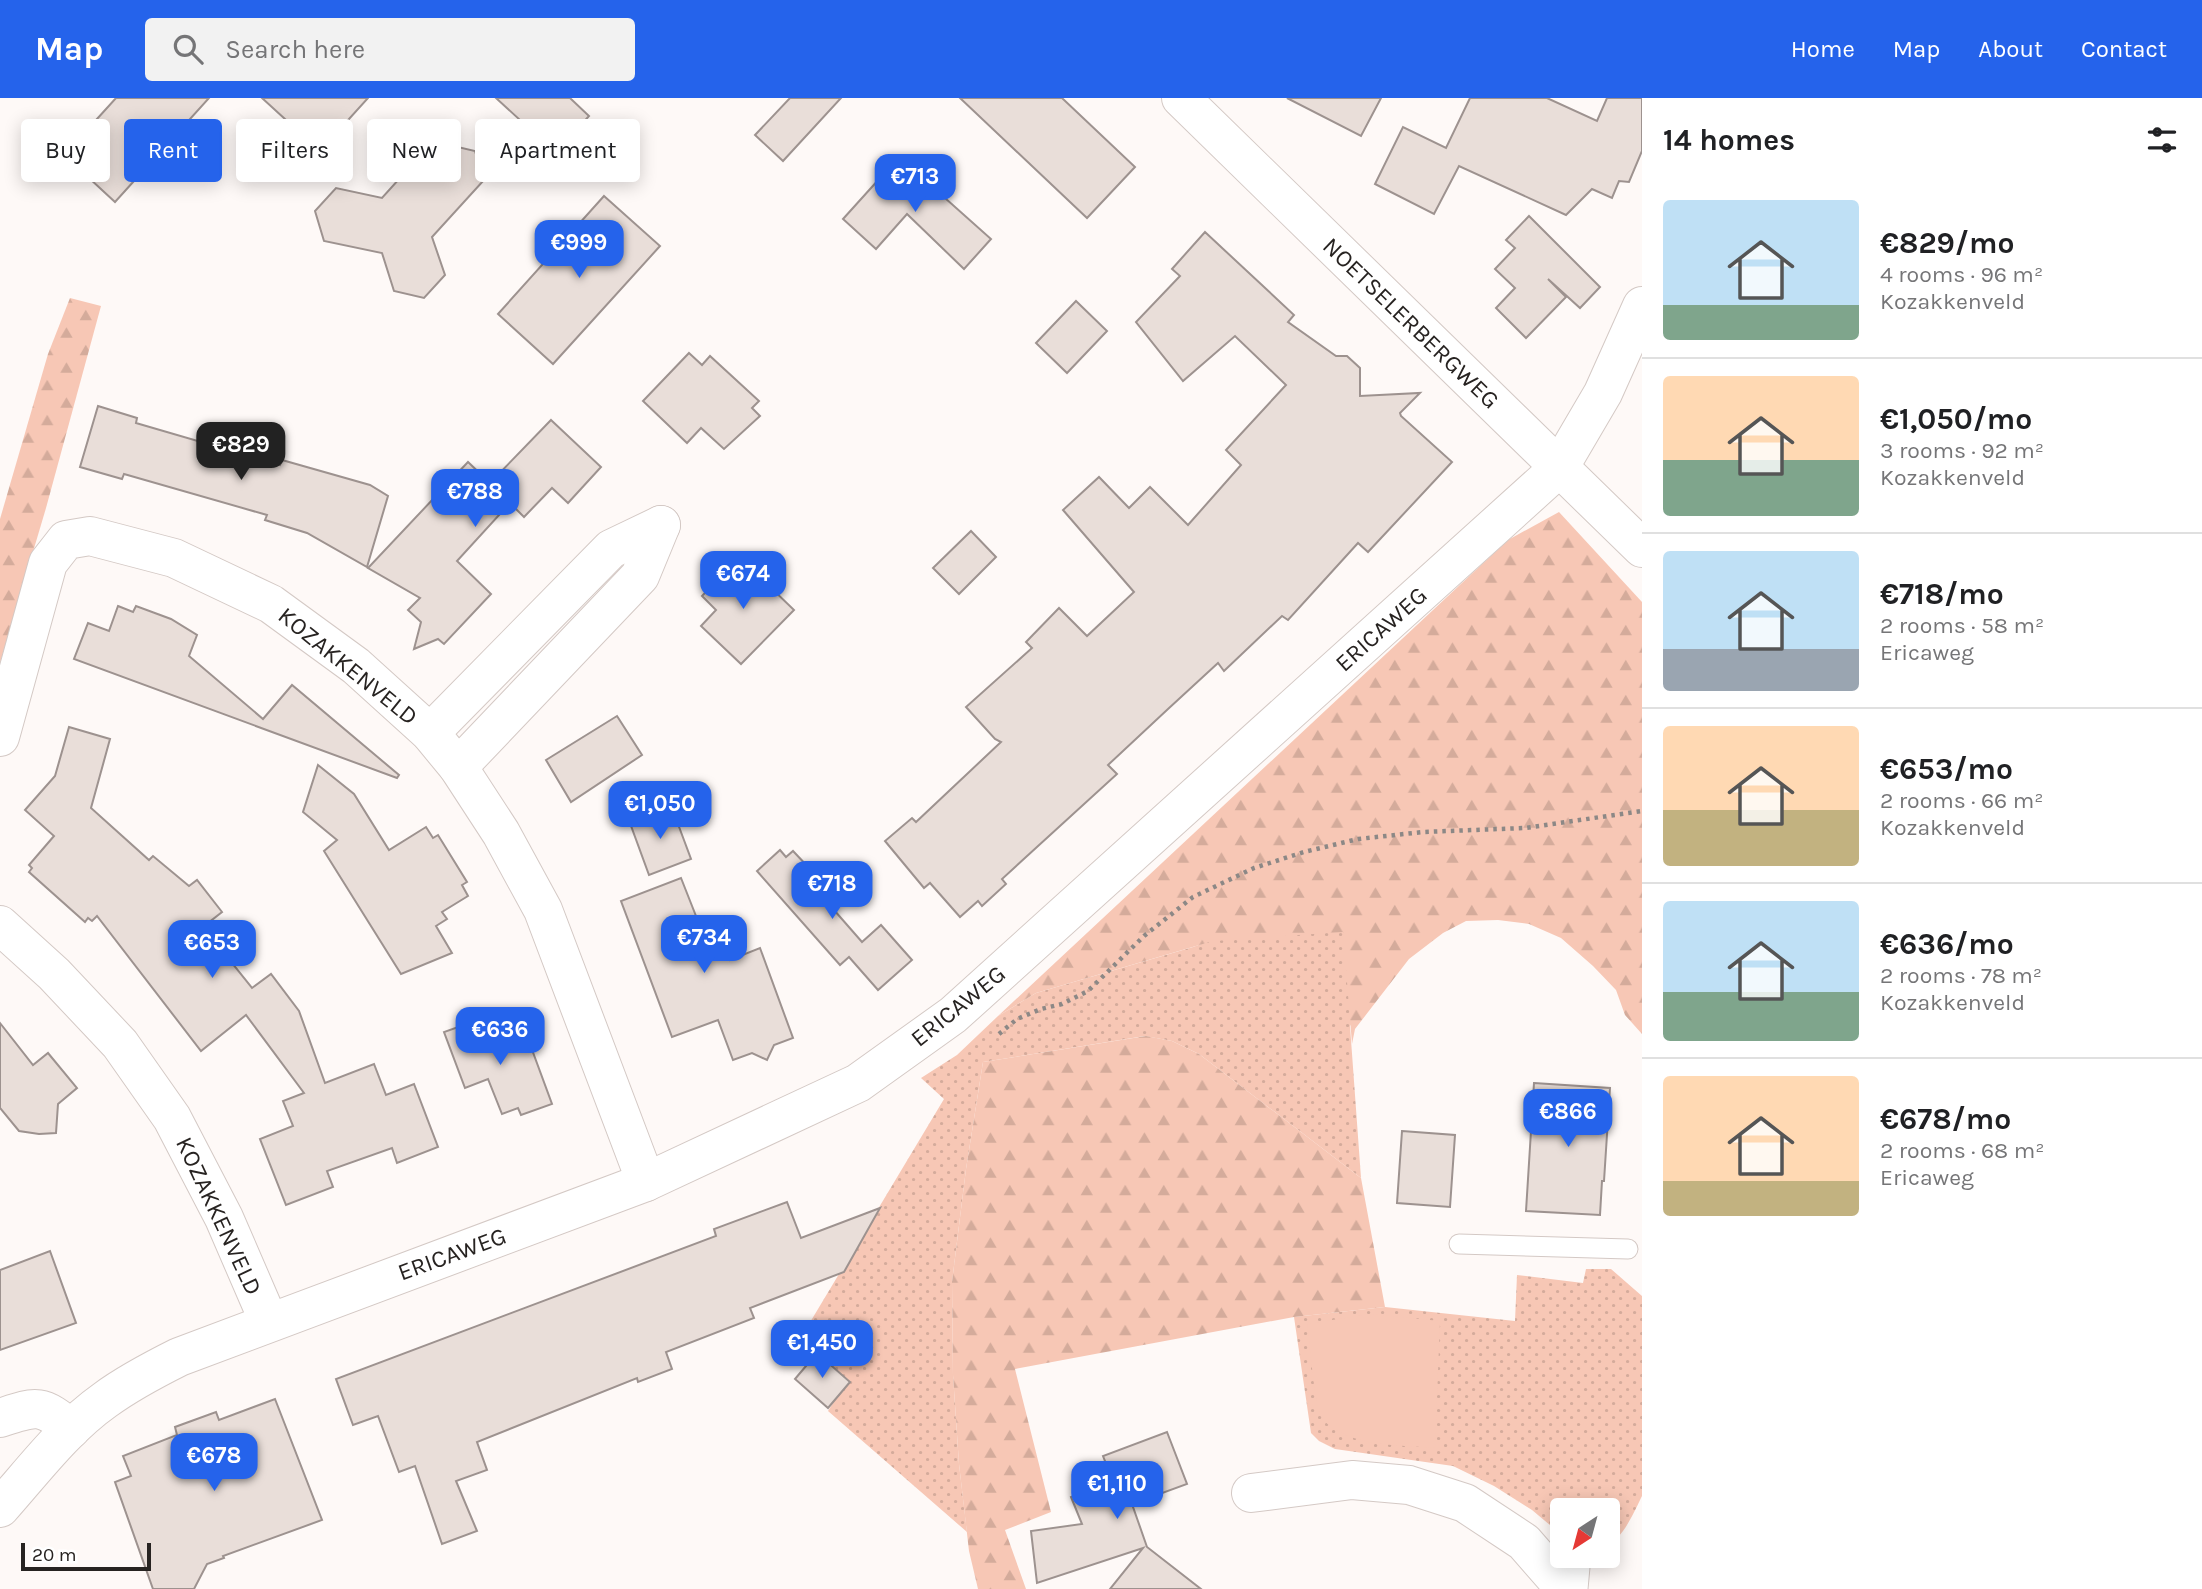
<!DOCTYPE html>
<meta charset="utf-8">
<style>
body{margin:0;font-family:Karla,sans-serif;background:#f2f2f2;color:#202124;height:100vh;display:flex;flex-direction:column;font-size:26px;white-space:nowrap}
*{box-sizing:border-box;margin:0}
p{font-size:23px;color:#757577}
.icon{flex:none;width:38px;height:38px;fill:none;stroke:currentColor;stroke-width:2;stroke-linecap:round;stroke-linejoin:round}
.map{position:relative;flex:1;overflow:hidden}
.side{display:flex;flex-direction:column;background:#fff;width:560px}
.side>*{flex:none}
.banner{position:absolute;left:21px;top:21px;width:665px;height:63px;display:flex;gap:14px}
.needle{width:46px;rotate:216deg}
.controls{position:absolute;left:1550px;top:1400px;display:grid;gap:14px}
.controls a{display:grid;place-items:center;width:70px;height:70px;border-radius:7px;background:#fff;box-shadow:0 4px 18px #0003;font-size:35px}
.scale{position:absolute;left:21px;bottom:18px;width:130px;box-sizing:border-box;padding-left:7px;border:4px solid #272321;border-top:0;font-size:19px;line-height:24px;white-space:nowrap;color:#272321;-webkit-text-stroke:5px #fff;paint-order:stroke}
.price{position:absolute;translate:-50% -60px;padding:0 16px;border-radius:14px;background:#2563eb;color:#fff;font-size:23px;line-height:46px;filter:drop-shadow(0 2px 4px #0008)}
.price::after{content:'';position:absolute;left:50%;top:42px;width:21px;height:16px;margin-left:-10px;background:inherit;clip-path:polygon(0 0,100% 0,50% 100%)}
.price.selected{background:#222;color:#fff}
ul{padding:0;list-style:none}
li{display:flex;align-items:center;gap:21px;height:175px;padding:0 21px}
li+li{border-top:2px solid #e0e0e0}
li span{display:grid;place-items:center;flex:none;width:196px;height:140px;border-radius:7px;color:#555}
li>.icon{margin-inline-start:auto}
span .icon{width:84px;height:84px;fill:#fffc;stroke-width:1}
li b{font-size:30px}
h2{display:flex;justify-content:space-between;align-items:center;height:84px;padding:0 21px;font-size:30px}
.pill{padding:0 24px;border-radius:7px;background:#fff;box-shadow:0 4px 18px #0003;font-size:24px;line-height:63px}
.pill.selected{background:#2563eb;color:#fff}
header{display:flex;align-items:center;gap:42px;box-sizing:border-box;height:98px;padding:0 35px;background:#2563eb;color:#fff}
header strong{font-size:33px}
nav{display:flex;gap:38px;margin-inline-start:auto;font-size:24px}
.search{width:490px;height:63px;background:#f2f2f2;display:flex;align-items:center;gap:18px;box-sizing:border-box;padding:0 24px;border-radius:7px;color:#757577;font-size:26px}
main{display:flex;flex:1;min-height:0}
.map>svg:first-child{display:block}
.green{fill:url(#green-dots)}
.forest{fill:url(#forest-firs)}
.pitch{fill:#f7c7b5}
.building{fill:#e9ded9;stroke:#9d928f;stroke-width:2}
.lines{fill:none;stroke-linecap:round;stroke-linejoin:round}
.lane-casing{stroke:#d4c9c5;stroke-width:21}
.street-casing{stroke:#d4c9c5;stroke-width:40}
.path{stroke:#8c8886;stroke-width:4.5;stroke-dasharray:3.5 5;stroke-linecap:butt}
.lane{stroke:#fff;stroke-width:19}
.street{stroke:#fff;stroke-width:38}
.labels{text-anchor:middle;stroke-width:6;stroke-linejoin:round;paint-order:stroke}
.street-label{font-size:24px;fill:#272321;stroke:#fff}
</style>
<header>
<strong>Map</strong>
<div class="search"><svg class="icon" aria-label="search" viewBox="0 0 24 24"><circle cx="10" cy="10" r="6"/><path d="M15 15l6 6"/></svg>Search here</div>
<nav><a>Home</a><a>Map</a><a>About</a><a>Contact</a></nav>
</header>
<main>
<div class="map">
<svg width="1642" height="1491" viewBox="0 0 1642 1491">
<defs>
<pattern id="green-dots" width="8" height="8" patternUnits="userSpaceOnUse" patternTransform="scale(1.75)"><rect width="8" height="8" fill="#f7c7b5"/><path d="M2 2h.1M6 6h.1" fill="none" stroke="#d4ab9b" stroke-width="1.8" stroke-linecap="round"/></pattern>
<pattern id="forest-firs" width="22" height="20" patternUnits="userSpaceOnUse" patternTransform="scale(1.75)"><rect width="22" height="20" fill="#f7c7b5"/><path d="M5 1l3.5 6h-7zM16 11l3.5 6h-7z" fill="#d4ab9b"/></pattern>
</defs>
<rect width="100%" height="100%" fill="#fef9f7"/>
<!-- green -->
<g class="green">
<path d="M1326 802 1381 882 1350 928 1361 1080 1199 956 1172 943 1145 938 983 964 966 1071 952 1184 953 1277 959 1366 967 1434 828 1313 845 1286 797 1246 944 1001 921 980 957 957 998 918 1036 895 1193 849Z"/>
<path d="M1586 1171H1611L1642 1198V1398C1635 1412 1623 1441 1608 1446V1412H1563V1438L1532 1412 1494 1388 1453 1368 1335 1351 1319 1343 1311 1335 1294 1219 1385 1209 1515 1223 1517 1177 1583 1185Z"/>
</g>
<!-- forest -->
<g class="forest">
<path d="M70 200 101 208 46 410 0 565V421L48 256Z"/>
<path d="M1559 414 1642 504V936L1625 917 1616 892 1593 868 1561 840 1529 826 1498 822 1466 823 1443 835 1409 861 1355 931 1352 946 1343 834 1213 843 1036 895 998 918 1508 442Z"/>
<path d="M1146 938 1172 943 1199 956 1361 1080 1385 1209 1294 1219 1015 1271 1051 1414 1005 1432 1026 1491H978L969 1453 959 1366 953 1277 952 1184 966 1071 983 964Z"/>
</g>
<!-- pitch -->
<path class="pitch" d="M1370 1216 1440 1223 1435 1350C1403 1347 1345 1349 1323 1321 1314 1310 1310 1244 1307 1226Z"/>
<!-- building -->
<g class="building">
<path d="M116 0H209L115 104 76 68 89 53 77 43Z"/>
<path d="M262 0H368L320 53Z"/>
<path d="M496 0H570L589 18 556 55Z"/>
<path d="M790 0H841L783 63 755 37Z"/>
<path d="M960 0H1062L1135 69 1087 120Z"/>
<path d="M1287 0H1381L1361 38Z"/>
<path d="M1470 0H1547L1597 23 1607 0H1642V53L1629 84 1619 83 1612 100 1592 91 1566 117 1459 68 1434 116 1375 86 1403 29 1446 50Z"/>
<path d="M445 46 475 53 484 82 432 139 445 177 424 200 394 193 382 155 324 143 315 113 336 90 382 100 409 70 416 77Z"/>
<path d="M899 59 991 141 964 171 907 116 876 151 843 121Z"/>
<path d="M604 98 660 148 553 266 498 216Z"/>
<path d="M1529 118 1600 189 1580 210 1548 181 1566 199 1526 240 1496 210 1515 190 1495 171 1515 150 1506 142Z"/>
<path d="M1205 134 1294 217 1288 224 1336 258H1347L1360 270V298L1420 295 1400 315 1401 318 1452 364 1368 454 1358 445 1288 522 1282 518 1224 573 1218 565 1168 611 1108 667 1117 676 1002 781 1006 786 982 808 978 803 960 819 930 785 924 790 885 743 912 720 916 724 1001 644 995 641 966 609 1032 550 1026 544 1059 510 1087 538 1134 494 1063 412 1099 379 1129 410 1150 389 1188 427 1241 367 1226 352 1286 287 1235 238 1183 283 1136 224 1180 178 1172 171Z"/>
<path d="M1076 203 1107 233 1067 275 1036 245Z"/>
<path d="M689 255 702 267 710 258 759 303 752 310 760 318 724 351 701 330 687 345 643 303Z"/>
<path d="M98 308 137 320 136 325 280 367 282 362 370 387 388 398 367 469 307 435 265 422 267 417 124 376 122 381 80 369Z"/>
<path d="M551 322 601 369 568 405 552 390 524 419 510 405 457 463 491 496 444 546 438 541 414 551 421 524 408 512 420 500 368 470 468 364 490 385Z"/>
<path d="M971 433 996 459 959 496 933 470Z"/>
<path d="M739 459 794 512 741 566 701 528 716 512 702 498Z"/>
<path d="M118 508 133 514 136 508 171 521 197 537 189 558 263 621 292 587 399 677 397 680 74 561 88 525 109 533Z"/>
<path d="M617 618 642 657 571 704 546 662Z"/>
<path d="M69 629 110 641 91 710 149 762 153 758 189 788 197 782 222 814 203 829 252 890 271 876 299 913 325 985 374 966 386 997 414 986 438 1049 397 1065 392 1050 327 1073 333 1089 286 1107 260 1041 293 1028 283 1003 304 995 246 917 201 953 97 818 92 823 88 820 85 824 29 774 32 770 29 767 54 738 25 712 55 678Z"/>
<path d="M318 667 354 696 389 752 426 729 433 740 438 737 467 784 462 787 468 798 442 814 447 821 436 828 452 855 401 876 324 753 337 742 303 714Z"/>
<path d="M672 710 691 761 649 777 630 725Z"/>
<path d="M780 752 786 759 793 753 827 789 820 796 862 844 881 827 912 862 878 892 849 859 840 867 757 773Z"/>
<path d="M681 780 711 856 726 851 730 862 760 850 793 940 774 947 767 962 752 955 733 962 718 922 672 939 621 803Z"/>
<path d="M475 923 484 945 524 930 552 1006 521 1017 518 1010 502 1016 488 981 465 990 444 934Z"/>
<path d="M0 925 33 967 48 955 77 990 58 1006 56 1035 39 1036 19 1033 0 1010Z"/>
<path d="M1534 985 1610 990 1604 1083H1602L1600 1117 1526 1113Z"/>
<path d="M1402 1033 1455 1037 1450 1109 1397 1105Z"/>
<path d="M787 1104 801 1140 880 1110 844 1174 750 1210 754 1220 666 1254 672 1271 638 1284 637 1280 477 1344 487 1372 456 1383 477 1433 442 1446 415 1368 399 1374 378 1318 353 1327 336 1281 716 1138 714 1131Z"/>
<path d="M50 1153 76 1225 0 1252V1172Z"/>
<path d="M817 1255 850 1284 828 1310 795 1281Z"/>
<path d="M275 1301 322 1422 223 1458 224 1460 207 1466 194 1491H153L115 1384 131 1378 123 1358 177 1337 175 1329 216 1314 219 1322Z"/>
<path d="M1167 1334 1187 1386 1132 1406 1147 1449 1201 1491H1110L1143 1450 1037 1485 1031 1433 1082 1426 1071 1399 1113 1383 1103 1358Z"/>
</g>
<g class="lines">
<defs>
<g id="lane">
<path d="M1459 1146 1628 1151"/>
<path d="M1578 1491 1581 1458"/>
</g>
<g id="street">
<path d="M1181 0 1642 450"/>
<path d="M430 635 611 451 661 427"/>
<path d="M0 639 48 465 66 442 90 438 174 460 271 506 356 568 430 635 458 669 501 735 543 812 646 1084"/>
<path d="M458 669 640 478 661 427"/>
<path d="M0 827 54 876 120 946 172 1020 224 1120 269 1224"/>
<path d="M0 1320C36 1308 41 1305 71 1331"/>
<path d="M1251 1395 1352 1382 1409 1387 1465 1405 1524 1444 1565 1491"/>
<path d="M0 1410C33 1373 64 1331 105 1302 128 1285 153 1272 179 1259L646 1084 858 985 953 917 1559 370 1603 295 1642 208"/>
</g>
</defs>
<!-- lane casing -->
<use href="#lane" class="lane-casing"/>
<!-- street casing -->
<use href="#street" class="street-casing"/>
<!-- path -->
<path class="path" d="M999 936 1017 921 1041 911 1062 906 1088 893 1144 838 1193 799 1254 770 1304 754 1358 741 1423 734 1525 730 1642 713"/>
<!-- lane -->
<use href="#lane" class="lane"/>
<!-- street -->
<use href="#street" class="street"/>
</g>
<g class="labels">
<!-- street labels -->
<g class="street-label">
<text transform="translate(1411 225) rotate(44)" y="8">NOETSELERBERGWEG</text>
<text transform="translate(1381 531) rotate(-42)" y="8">ERICAWEG</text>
<text transform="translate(348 568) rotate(39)" y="8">KOZAKKENVELD</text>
<text transform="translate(958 908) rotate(-39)" y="8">ERICAWEG</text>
<text transform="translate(219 1118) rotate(65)" y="8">KOZAKKENVELD</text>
<text transform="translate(452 1156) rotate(-20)" y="8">ERICAWEG</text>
</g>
</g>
</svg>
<div class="controls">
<a><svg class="needle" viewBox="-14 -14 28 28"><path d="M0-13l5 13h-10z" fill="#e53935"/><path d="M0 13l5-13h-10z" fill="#757577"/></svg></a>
</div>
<div class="scale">20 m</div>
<b class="price" style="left:915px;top:116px">€713</b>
<b class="price" style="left:579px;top:182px">€999</b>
<b class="price selected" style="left:241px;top:384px">€829</b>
<b class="price" style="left:475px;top:431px">€788</b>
<b class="price" style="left:743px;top:513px">€674</b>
<b class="price" style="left:660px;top:743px">€1,050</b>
<b class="price" style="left:832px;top:823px">€718</b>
<b class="price" style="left:704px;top:877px">€734</b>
<b class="price" style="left:212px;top:882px">€653</b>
<b class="price" style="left:500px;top:969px">€636</b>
<b class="price" style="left:1568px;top:1051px">€866</b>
<b class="price" style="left:822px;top:1282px">€1,450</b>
<b class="price" style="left:214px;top:1395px">€678</b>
<b class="price" style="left:1117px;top:1423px">€1,110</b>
<div class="banner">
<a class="pill">Buy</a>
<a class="pill selected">Rent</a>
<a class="pill">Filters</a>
<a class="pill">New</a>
<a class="pill">Apartment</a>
</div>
</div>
<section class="side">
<h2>14 homes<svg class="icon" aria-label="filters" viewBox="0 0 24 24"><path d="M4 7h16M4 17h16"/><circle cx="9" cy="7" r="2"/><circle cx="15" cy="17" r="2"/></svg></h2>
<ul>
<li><span style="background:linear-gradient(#bfe0f5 75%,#7fa58c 0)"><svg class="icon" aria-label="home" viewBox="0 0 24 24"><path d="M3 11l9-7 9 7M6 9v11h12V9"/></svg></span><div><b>€829/mo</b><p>4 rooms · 96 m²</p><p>Kozakkenveld</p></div></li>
<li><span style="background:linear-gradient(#ffd9b3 60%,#7fa58c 0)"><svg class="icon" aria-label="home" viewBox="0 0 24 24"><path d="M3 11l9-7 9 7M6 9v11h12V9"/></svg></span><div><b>€1,050/mo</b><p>3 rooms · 92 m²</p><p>Kozakkenveld</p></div></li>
<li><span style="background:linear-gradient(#bfe0f5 70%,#9aa5b1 0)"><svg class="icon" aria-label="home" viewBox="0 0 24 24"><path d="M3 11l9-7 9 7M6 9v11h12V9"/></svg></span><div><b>€718/mo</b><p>2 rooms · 58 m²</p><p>Ericaweg</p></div></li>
<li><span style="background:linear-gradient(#ffd9b3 60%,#c2b280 0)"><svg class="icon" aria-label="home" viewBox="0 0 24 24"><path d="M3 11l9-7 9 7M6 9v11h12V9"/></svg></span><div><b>€653/mo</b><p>2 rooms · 66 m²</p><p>Kozakkenveld</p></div></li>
<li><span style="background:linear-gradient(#bfe0f5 65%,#7fa58c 0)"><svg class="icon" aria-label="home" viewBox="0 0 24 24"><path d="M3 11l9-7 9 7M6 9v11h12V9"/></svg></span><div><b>€636/mo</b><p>2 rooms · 78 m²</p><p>Kozakkenveld</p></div></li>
<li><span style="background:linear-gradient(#ffd9b3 75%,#c2b280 0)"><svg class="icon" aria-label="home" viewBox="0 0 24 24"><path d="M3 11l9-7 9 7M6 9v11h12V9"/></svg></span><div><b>€678/mo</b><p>2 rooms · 68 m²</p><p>Ericaweg</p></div></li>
</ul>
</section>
</main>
